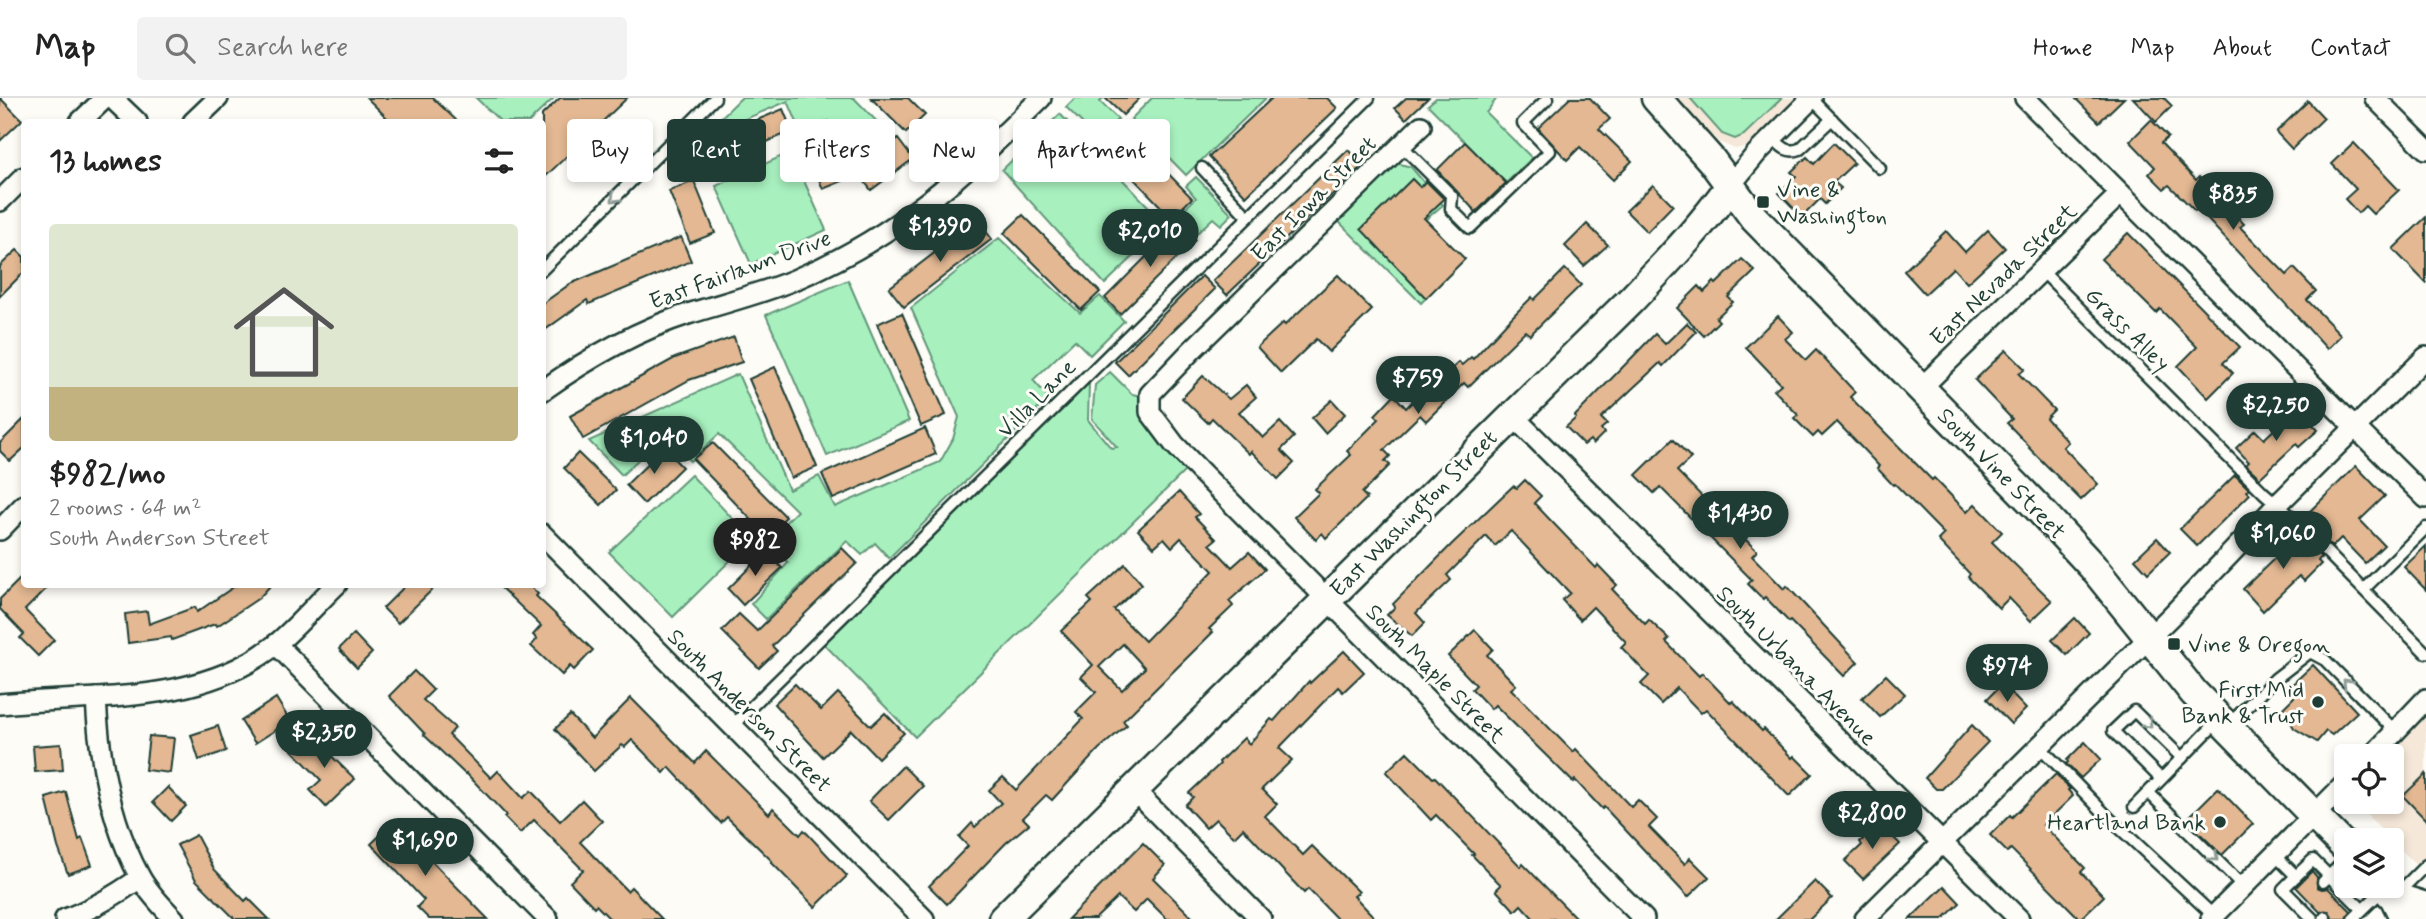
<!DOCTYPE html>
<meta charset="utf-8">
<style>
body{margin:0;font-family:Mynerve,sans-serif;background:#f2f2f2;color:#222;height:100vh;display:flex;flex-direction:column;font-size:26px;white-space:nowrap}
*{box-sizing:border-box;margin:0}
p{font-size:23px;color:#767676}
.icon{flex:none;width:38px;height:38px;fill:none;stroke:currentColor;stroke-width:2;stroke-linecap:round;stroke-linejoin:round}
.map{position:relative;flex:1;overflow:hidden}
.side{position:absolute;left:21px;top:21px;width:525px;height:469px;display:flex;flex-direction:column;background:#fff;border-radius:7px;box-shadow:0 4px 10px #0003}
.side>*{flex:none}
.hud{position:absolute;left:567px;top:21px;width:665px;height:63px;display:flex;gap:14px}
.fabs{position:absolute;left:2334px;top:646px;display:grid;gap:14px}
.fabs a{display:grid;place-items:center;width:70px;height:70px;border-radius:7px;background:#fff;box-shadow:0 4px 10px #0003;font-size:35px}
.price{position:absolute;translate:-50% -60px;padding:0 16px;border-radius:24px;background:#1f3d34;color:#fff;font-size:23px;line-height:46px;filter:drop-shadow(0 2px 4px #0008)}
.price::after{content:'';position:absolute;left:50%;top:42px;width:21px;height:16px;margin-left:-10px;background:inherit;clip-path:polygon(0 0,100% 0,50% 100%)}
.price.current{background:#222;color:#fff}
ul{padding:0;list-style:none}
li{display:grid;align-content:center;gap:14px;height:371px;padding:0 28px}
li+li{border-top:2px solid #e0e0e0}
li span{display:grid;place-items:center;height:217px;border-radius:7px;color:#555}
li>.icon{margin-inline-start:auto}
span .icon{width:126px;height:126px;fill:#fffc;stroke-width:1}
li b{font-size:30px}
h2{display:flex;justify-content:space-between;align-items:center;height:84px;padding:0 28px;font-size:30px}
.pill{padding:0 24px;border-radius:7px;background:#fff;box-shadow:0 4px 10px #0003;font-size:24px;line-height:63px}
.pill.current{background:#1f3d34;color:#fff}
header{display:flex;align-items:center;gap:42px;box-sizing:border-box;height:98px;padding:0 35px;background:#fff;border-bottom:2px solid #e0e0e0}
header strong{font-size:33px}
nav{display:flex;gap:38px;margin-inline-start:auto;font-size:24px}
.search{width:490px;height:63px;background:#f2f2f2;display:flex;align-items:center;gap:18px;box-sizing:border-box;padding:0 24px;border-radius:7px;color:#767676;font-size:26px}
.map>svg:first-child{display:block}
.built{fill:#f5e8d9}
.green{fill:#a8f1bf;stroke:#64977a;stroke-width:2}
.building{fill:#e3b893;stroke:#1f3d34;stroke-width:2;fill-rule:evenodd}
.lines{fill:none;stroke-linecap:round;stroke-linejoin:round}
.lane-casing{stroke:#1f3d34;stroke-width:15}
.street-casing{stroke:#1f3d34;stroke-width:24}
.secondary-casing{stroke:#1f3d34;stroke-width:33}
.lane{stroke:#fdfcf7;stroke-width:10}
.street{stroke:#fdfcf7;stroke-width:19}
.secondary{stroke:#fdfcf7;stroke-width:28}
.oneway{stroke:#8e9c96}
.poi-dot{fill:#1f3d34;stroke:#fdfcf7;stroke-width:2.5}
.labels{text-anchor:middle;stroke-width:6;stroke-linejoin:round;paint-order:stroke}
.poi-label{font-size:23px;fill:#1f3d34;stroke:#fdfcf7;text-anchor:start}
.street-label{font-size:23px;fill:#1f3d34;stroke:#fdfcf7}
</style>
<header>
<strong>Map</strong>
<div class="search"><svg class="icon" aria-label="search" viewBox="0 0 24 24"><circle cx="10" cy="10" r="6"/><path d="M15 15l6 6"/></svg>Search here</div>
<nav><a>Home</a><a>Map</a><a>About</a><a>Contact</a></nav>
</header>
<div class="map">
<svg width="2426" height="821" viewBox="0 0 2426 821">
<rect width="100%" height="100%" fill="#fdfcf7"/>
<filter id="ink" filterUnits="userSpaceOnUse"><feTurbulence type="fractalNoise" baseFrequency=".0143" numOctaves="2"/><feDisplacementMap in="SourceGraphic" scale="14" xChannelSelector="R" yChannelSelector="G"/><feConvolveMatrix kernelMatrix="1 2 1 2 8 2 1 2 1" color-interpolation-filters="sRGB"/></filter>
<g filter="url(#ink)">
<!-- built -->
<g class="built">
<path d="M1674 0H1796L1751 44 1745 49 1735 51 1719 44 1709 36Z"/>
<path d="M2426 598V777L2354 704H2392V658H2363Z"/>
</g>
<!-- green -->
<g class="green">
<path d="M476 0H554L529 24H501Z"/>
<path d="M741 0H854L888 35 850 73 828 23 801 34 788 3 700 40Z"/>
<path d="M1075 0H1103L1100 4 1118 21 1098 41 1066 9Z"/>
<path d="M1152 0H1266L1186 77 1131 21Z"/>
<path d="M1436 0H1497L1486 15 1532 60 1506 85 1428 7Z"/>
<path d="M1690 0H1782L1744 37 1735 41 1722 36Z"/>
<path d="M1060 16 1166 127 1105 186 1002 72Z"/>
<path d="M791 54 826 132 751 166 716 88Z"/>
<path d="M1385 62 1411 69 1443 107 1425 122 1441 137 1403 175 1426 200 1421 205 1331 116Z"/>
<path d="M1196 79 1232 116 1221 127 1213 120 1195 137 1177 118 1196 100 1186 88Z"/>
<path d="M999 140 1080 215 1100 198 1124 223 1090 257 1075 242 1033 282 1049 300 889 460 875 445 862 457 847 443 766 521 751 506 788 465 769 440 797 413 719 336 690 363 664 337 622 377 589 343 738 276 789 392 819 378 835 409 940 364 953 341 959 319 911 210Z"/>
<path d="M848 182 909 323 827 358 766 217Z"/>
<path d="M1110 274 1132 296 1147 299 1191 367 915 639 824 546 1089 285 1088 322 1111 350 1117 349 1092 321 1095 287Z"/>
<path d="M691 377 752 441 673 519 609 454Z"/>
</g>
<!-- building -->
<g class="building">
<path d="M0 0 22 22 0 43Z"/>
<path d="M367 0H433L458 24H391Z"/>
<path d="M560 0H627L542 82V17Z"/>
<path d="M871 0H908L925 17 906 35Z"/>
<path d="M1105 0H1140L1123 17Z"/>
<path d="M1272 0H1327L1337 10 1246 98 1209 59Z"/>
<path d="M1406 0H1428L1406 21 1395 10Z"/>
<path d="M1570 0H1590L1610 21 1599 31 1632 63 1613 82 1580 49 1567 62 1538 30Z"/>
<path d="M2075 0H2124L2099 24Z"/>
<path d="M2133 0H2164L2172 8 2156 24Z"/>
<path d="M2308 3 2324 20 2292 51 2276 34Z"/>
<path d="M783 11 792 33 694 76 684 53Z"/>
<path d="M2151 22 2168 39 2161 45 2196 82 2199 79 2244 126 2240 129 2287 177 2294 170 2316 193 2307 202 2341 237 2327 251 2198 111 2195 113 2169 87 2164 91 2149 76 2155 69 2130 43Z"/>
<path d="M1118 24 1192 100 1172 120 1098 44Z"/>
<path d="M823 30 845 82 823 91 801 39Z"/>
<path d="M898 41 913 61 871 92 856 72Z"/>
<path d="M1465 44 1506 85 1476 114 1437 72Z"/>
<path d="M1834 45 1854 65 1834 84 1841 90 1825 106 1820 101 1802 119 1779 95 1796 78 1791 74 1807 59 1814 66Z"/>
<path d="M2354 45 2399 92 2373 116 2365 108 2358 115 2345 101 2356 91 2332 66Z"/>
<path d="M1348 52 1363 67 1227 197 1213 183Z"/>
<path d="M1412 81 1420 89 1426 83 1444 101 1424 120 1465 161 1426 200 1361 131Z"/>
<path d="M694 83 715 135 690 145 669 93Z"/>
<path d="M1653 87 1673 107 1647 134 1626 113Z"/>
<path d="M1023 117 1100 194 1081 212 1004 135Z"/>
<path d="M2426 119V185L2393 151Z"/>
<path d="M977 122 992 141 904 209 889 190Z"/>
<path d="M1179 126 1195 142 1120 216 1105 200Z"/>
<path d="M1587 126 1608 147 1584 168 1565 148Z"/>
<path d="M1988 132 2005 150 1967 185 1953 170 1925 196 1904 173 1946 133 1965 154Z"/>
<path d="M2128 135 2240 249 2223 265 2233 275 2208 300 2178 268 2197 249 2160 211 2156 215 2101 161Z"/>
<path d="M681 139 691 163 589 206 587 202 542 234V206L570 186Z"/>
<path d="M17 152 24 159V174L0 198V168Z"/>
<path d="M1742 161 1755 173 1728 199 1733 204 1716 220 1719 223 1704 238 1677 210 1699 188 1704 194 1714 184 1716 186Z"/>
<path d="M1565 171 1581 187 1530 237 1525 233 1468 289 1464 285 1426 323 1420 317 1384 352 1390 358 1385 363 1390 367 1362 395 1367 400 1326 440 1322 435 1316 442 1294 419 1319 395 1315 391 1351 357 1347 353 1379 321 1375 317 1394 297 1406 310 1435 281 1438 284 1459 264 1462 267 1471 259 1473 261 1512 219 1532 199 1534 202Z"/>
<path d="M1338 177 1372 212 1329 254 1316 241 1281 275 1257 249 1283 225 1285 227Z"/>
<path d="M1202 178 1215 191 1128 277 1115 264Z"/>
<path d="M902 215 946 317 921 328 877 226Z"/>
<path d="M1778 218 1793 234 1785 241 1806 262 1816 252 1855 294 1850 299 1932 382 1934 380 1967 414 1975 406 2002 434 1992 444 2052 503 2031 523 2009 500 1999 510 1968 479 1970 476 1938 442 1944 436 1895 386 1893 387 1877 370 1879 368 1837 324 1822 338 1818 334 1813 339 1794 320 1798 317 1774 292 1781 286 1746 249Z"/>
<path d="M1687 225 1696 234 1663 268 1660 265 1601 320 1607 326 1601 331 1604 335 1593 346 1590 342 1584 347 1566 329 1576 320 1575 318 1655 236 1665 246Z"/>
<path d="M734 239 742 264 689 282 583 341 570 318 675 260Z"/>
<path d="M2006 252 2025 271 2019 276 2054 312 2046 320 2068 344 2063 349 2098 386 2081 402 2029 350 2030 349 2007 325 2012 321 1975 282Z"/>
<path d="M775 269 817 369 791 380 749 281Z"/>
<path d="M1203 278 1229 301 1246 287 1256 299 1239 314 1263 340 1280 324 1294 339 1281 352 1294 365 1278 381 1251 353 1249 356 1212 320 1208 325 1182 300Z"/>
<path d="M1332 302 1345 316 1325 335 1312 320Z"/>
<path d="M2297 310 2318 332 2299 349 2296 346 2260 380 2246 367 2249 364 2236 350 2255 332 2264 341Z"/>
<path d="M24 321V350L10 363 0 353V345Z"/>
<path d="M925 330 936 356 833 401 822 376Z"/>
<path d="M1673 341 1691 360 1677 373 1714 411 1720 406 1735 421 1730 426 1757 453 1752 458 1784 491 1787 488 1858 564 1844 578 1790 523 1789 524 1765 499 1763 501 1748 486 1752 482 1660 389 1654 395 1636 377Z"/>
<path d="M713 345 786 419 766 437 693 361Z"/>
<path d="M664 350 682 369 644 406 626 387Z"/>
<path d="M578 355 616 392 601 407 564 370Z"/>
<path d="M2356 368 2385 398 2360 422 2384 447 2365 465 2341 440 2332 449 2306 422 2308 420 2306 417Z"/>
<path d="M2235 377 2249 391 2247 393 2250 396 2197 448 2180 431Z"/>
<path d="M1525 382 1541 398 1534 405 1596 470 1598 467 1617 487 1612 491 1645 526 1649 522 1669 541 1666 544 1699 578 1702 575 1731 605 1733 603 1762 633 1764 631 1792 660 1794 658 1812 676 1789 698 1706 611 1701 615 1677 590 1661 606 1641 586 1649 578 1621 549 1626 544 1593 509 1580 522 1562 502 1570 495 1511 433 1495 448 1486 438 1447 477 1451 482 1416 515 1425 525 1412 538 1387 517 1395 509 1393 506 1452 446 1513 388 1517 390Z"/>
<path d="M1179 394 1199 416 1195 419 1216 441 1210 446 1232 469 1249 454 1265 471 1229 503 1233 508 1209 531 1213 534 1123 623 1127 627 1099 651 1052 702 1046 697 1023 720 1029 726 1006 745 947 806 929 788 968 748 959 739 972 725 975 729 1001 705 989 692 1003 679 1016 692 1083 621 1076 614 1096 594 1081 579 1093 567 1061 533 1092 504 1088 500 1125 466 1142 486 1114 512 1145 543 1213 473 1181 440 1172 449 1164 440 1154 449 1138 432ZM1123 546 1145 570 1122 592 1099 569Z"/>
<path d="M2295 433 2321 459 2318 463 2321 466 2304 483 2299 478 2263 513 2243 491 2278 457 2274 453Z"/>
<path d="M2157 440 2170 454 2148 475 2135 461Z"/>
<path d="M2426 448V492L2404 469Z"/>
<path d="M842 450 857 465 772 548 777 553 759 570 722 533 739 516 757 533Z"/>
<path d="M766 453 782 470 743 507 728 491Z"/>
<path d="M24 477V486H51L25 512 54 542 38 558 20 540 24 536 0 511V501Z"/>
<path d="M238 486H272L259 500 217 528 215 526 172 542 171 539 128 545 125 516 147 513 149 526 195 509 197 514Z"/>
<path d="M407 486H438L398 525 383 510Z"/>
<path d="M497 486H528L538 496 536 498 593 552 574 572 570 568 562 577 531 548 537 541 533 537 541 528Z"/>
<path d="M2075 520 2089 535 2067 557 2052 542Z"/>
<path d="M1475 532 1493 551 1487 557 1516 587 1511 591 1573 654 1576 651 1631 709 1638 702 1657 721 1649 729 1685 766 1690 760 1709 779 1688 799 1604 709 1602 711 1575 682 1573 684 1495 607 1491 611 1472 591 1476 587 1448 558Z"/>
<path d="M354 536 372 555 357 570 339 551Z"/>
<path d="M1344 553 1364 574 1343 594 1338 589 1279 650 1292 662 1262 691 1277 706 1265 718 1303 757 1312 748 1359 794 1354 798 1376 821H1337L1308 791 1304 795 1243 730 1234 739 1216 721 1206 730 1185 707 1193 699 1189 695 1220 666 1219 664 1244 640 1249 646 1271 621 1274 623 1309 583 1310 585Z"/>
<path d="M2313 567 2357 614 2332 637 2326 633 2317 644 2294 630 2283 610 2294 599 2287 591Z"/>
<path d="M414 573 433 592 423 602 455 630 449 637 491 680 498 673 523 700 531 693 560 723 582 702 602 723 580 744 627 793 631 789 662 821H610L596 807 594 809 570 784 583 772 534 722 520 735 504 719 506 717 466 675 465 676 424 637 425 636 389 598Z"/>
<path d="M1886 577 1905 596 1880 619 1862 600Z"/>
<path d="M795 586 821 612 838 595 871 628 885 615 904 635 878 660 851 632 823 659 774 606Z"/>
<path d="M2002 586 2026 611 2011 626 1987 601Z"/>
<path d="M276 600 290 623 255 645 241 623Z"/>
<path d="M631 600 695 665 706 653 769 716 773 710 800 737 804 732 847 778 815 809 771 764 772 763 727 719 721 725 669 669 664 675 632 642 625 649 622 647 594 673 555 631 570 617 592 640Z"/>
<path d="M1972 627 1988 644 1942 691H1936L1925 680Z"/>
<path d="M218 628 226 653 199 662 191 637Z"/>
<path d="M309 636 355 681 326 709 310 692 321 682 292 652Z"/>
<path d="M149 638 174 640 170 675 145 672Z"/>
<path d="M2085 644 2101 661 2081 680 2066 666 2068 664 2067 662Z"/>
<path d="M61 646 63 672 35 674 33 648Z"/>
<path d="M1407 654 1433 680 1435 679 1521 769 1523 766 1577 821H1534L1521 807 1515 813 1496 792 1501 787 1472 757 1474 756 1436 717 1431 722 1386 674Z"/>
<path d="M903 668 923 688 889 722 869 703Z"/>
<path d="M2056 676 2070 691 2068 692 2073 698 2043 727 2085 770 2081 774 2104 798 2080 821 2011 751 2007 754 1990 737 2010 717 2012 719Z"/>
<path d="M2426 676V722L2403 698Z"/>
<path d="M168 689 186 708 171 723 153 704Z"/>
<path d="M2218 690 2253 726 2222 757 2186 722Z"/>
<path d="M66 694 79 742 82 740 92 767 68 776 58 749 46 700Z"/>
<path d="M393 725 418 749 488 821H429L417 809 424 802 371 746Z"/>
<path d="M1879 725 1900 746 1863 781 1845 763 1862 747 1860 744Z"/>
<path d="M196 737 214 771 245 803 248 800 269 821H235L196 782 177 747Z"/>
<path d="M1143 745 1165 767 1153 780 1194 821H1167L1147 801 1134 814 1118 799 1095 821H1068Z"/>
<path d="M2312 773 2317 779V789L2322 791 2328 790 2351 813 2346 821H2332L2329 813 2320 814 2296 789Z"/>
<path d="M1815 783 1832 800 1810 821H1776Z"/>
<path d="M1944 788 1960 805 1943 821H1910Z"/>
</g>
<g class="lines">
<defs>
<g id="lane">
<path d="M1811 0 1880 70"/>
<path d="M1772 39C1781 48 1787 56 1800 51L1832 21"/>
<path d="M1401 47 1452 98 1451 111 1470 130 1550 53 1523 25 1548 0"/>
<path d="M1202 70 1248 119"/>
<path d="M542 172 715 0"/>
<path d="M2041 172 2264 395 2293 420 2426 555"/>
<path d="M2364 491 2426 430"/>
<path d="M2228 627 2275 581 2310 554 2325 562 2395 633"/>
<path d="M731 629 1369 0"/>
<path d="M2039 648 2110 721 2214 818"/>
<path d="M2161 681 2113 633 2134 613 2182 660"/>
<path d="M2149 695 2244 789"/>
<path d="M2134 709 2218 623"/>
<path d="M2275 757 2296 778 2283 791 2313 821"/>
<path d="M2296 778 2313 762 2329 778 2347 760"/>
<path d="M2323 784 2329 778 2362 811"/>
<path d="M2397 796 2426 767"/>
<path d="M2324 821 2325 819"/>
<path d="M2353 821 2383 792"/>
</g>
<g id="street">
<path d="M112 0 137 24"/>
<path d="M2025 0 2426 400"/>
<path d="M2375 0 2426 51"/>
<path d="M80 24 105 0"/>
<path d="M193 24 218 0"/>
<path d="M1421 28 1192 252 1150 296V314L1174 346 1200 373 1644 821"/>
<path d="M1730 88 1756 56 1812 0"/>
<path d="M0 103 24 79"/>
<path d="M1920 291 2120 96"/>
<path d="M542 293C587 261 635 233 688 216 723 205 760 196 794 182 899 138 962 78 1041 0"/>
<path d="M1512 317 2019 821"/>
<path d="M0 432 24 407"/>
<path d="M542 436 924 821"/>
<path d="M276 546 548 821"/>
<path d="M96 600C99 662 110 724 140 779 148 794 162 808 174 821"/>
<path d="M0 606C91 597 199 608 275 547 297 529 316 506 337 486"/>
<path d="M2372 658 2426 601"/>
<path d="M1134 692 1261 821"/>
<path d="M65 821C93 811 116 797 140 780"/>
<path d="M1865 821 2172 517 2278 406 2426 259"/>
<path d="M2211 821 2347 684"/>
</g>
<g id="secondary">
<path d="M1656 0 1712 63 1754 120 2038 410 2092 468 2194 595 2347 751"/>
<path d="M2383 788 2394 799 2405 821"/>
<path d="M2394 799 2426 809"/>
<path d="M1003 821 1631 202C1666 165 1701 129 1730 88"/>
</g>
</defs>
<!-- lane casing -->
<use href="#lane" class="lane-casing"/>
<!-- street casing -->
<use href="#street" class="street-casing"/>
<!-- secondary casing -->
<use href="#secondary" class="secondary-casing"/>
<!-- lane -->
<use href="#lane" class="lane"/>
<!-- street -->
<use href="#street" class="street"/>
<!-- secondary -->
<use href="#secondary" class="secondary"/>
</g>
<!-- one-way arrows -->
<defs><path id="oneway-chevron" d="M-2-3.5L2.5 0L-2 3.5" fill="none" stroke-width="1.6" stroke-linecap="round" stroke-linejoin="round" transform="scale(1.75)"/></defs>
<g class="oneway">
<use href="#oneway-chevron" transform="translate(615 100) rotate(135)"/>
<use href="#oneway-chevron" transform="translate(2347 585) rotate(-134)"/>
<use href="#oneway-chevron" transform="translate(2148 626) rotate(45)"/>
<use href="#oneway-chevron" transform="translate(2214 759) rotate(45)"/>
</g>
</g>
<!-- markers -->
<g class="poi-dot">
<rect x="1756" y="97" width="14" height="14" rx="3.5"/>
<rect x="2167" y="539" width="14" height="14" rx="3.5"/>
<circle cx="2318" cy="604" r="7"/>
<circle cx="2220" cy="724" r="7"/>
</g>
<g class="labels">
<!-- poi labels -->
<g class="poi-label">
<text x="1777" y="99">Vine &amp;<tspan x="1777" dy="26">Washington</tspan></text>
<text x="2188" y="554">Vine &amp; Oregon</text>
<text x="2304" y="599" text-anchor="end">First Mid<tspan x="2304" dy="26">Bank &amp; Trust</tspan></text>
<text x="2206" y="732" text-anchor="end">Heartland Bank</text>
</g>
<!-- street labels -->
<g class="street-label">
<text transform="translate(1313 100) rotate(-45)" y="8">East Iowa Street</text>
<text transform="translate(740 171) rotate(-20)" y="8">East Fairlawn Drive</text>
<text transform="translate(2003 176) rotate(-44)" y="8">East Nevada Street</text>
<text transform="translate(2128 231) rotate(45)" y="8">Grass Alley</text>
<text transform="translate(1036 300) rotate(-45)" y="8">Villa Lane</text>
<text transform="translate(2002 375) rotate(46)" y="8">South Vine Street</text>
<text transform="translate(1413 415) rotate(-45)" y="8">East Washington Street</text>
<text transform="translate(1797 567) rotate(45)" y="8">South Urbana Avenue</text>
<text transform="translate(1436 575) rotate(45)" y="8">South Maple Street</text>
<text transform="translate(750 612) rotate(45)" y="8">South Anderson Street</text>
</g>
</g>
</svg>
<div class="fabs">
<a><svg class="icon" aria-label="locate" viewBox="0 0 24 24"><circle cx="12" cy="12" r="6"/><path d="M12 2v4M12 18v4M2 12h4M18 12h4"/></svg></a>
<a><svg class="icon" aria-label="layers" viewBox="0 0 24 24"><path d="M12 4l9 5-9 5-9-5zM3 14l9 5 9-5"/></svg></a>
</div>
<b class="price" style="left:2233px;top:134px">$835</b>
<b class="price" style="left:940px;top:166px">$1,390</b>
<b class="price" style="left:1150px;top:171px">$2,010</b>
<b class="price" style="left:1418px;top:318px">$759</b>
<b class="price" style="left:2276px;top:345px">$2,250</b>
<b class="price" style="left:654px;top:378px">$1,040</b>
<b class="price" style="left:1740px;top:453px">$1,430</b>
<b class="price" style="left:2283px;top:473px">$1,060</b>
<b class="price current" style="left:755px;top:480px">$982</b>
<b class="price" style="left:2007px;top:606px">$974</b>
<b class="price" style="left:324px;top:672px">$2,350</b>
<b class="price" style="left:1872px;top:753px">$2,800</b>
<b class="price" style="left:425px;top:780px">$1,690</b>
<div class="hud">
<a class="pill">Buy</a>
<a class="pill current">Rent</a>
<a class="pill">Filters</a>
<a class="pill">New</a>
<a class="pill">Apartment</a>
</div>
<section class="side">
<h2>13 homes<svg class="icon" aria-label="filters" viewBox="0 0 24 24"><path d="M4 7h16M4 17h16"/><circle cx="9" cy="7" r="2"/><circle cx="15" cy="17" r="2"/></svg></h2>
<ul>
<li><span style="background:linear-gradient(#dfe7d0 75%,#c2b280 0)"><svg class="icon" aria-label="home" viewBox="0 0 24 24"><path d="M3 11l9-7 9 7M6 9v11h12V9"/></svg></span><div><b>$982/mo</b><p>2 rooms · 64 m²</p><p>South Anderson Street</p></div></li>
</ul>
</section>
</div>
